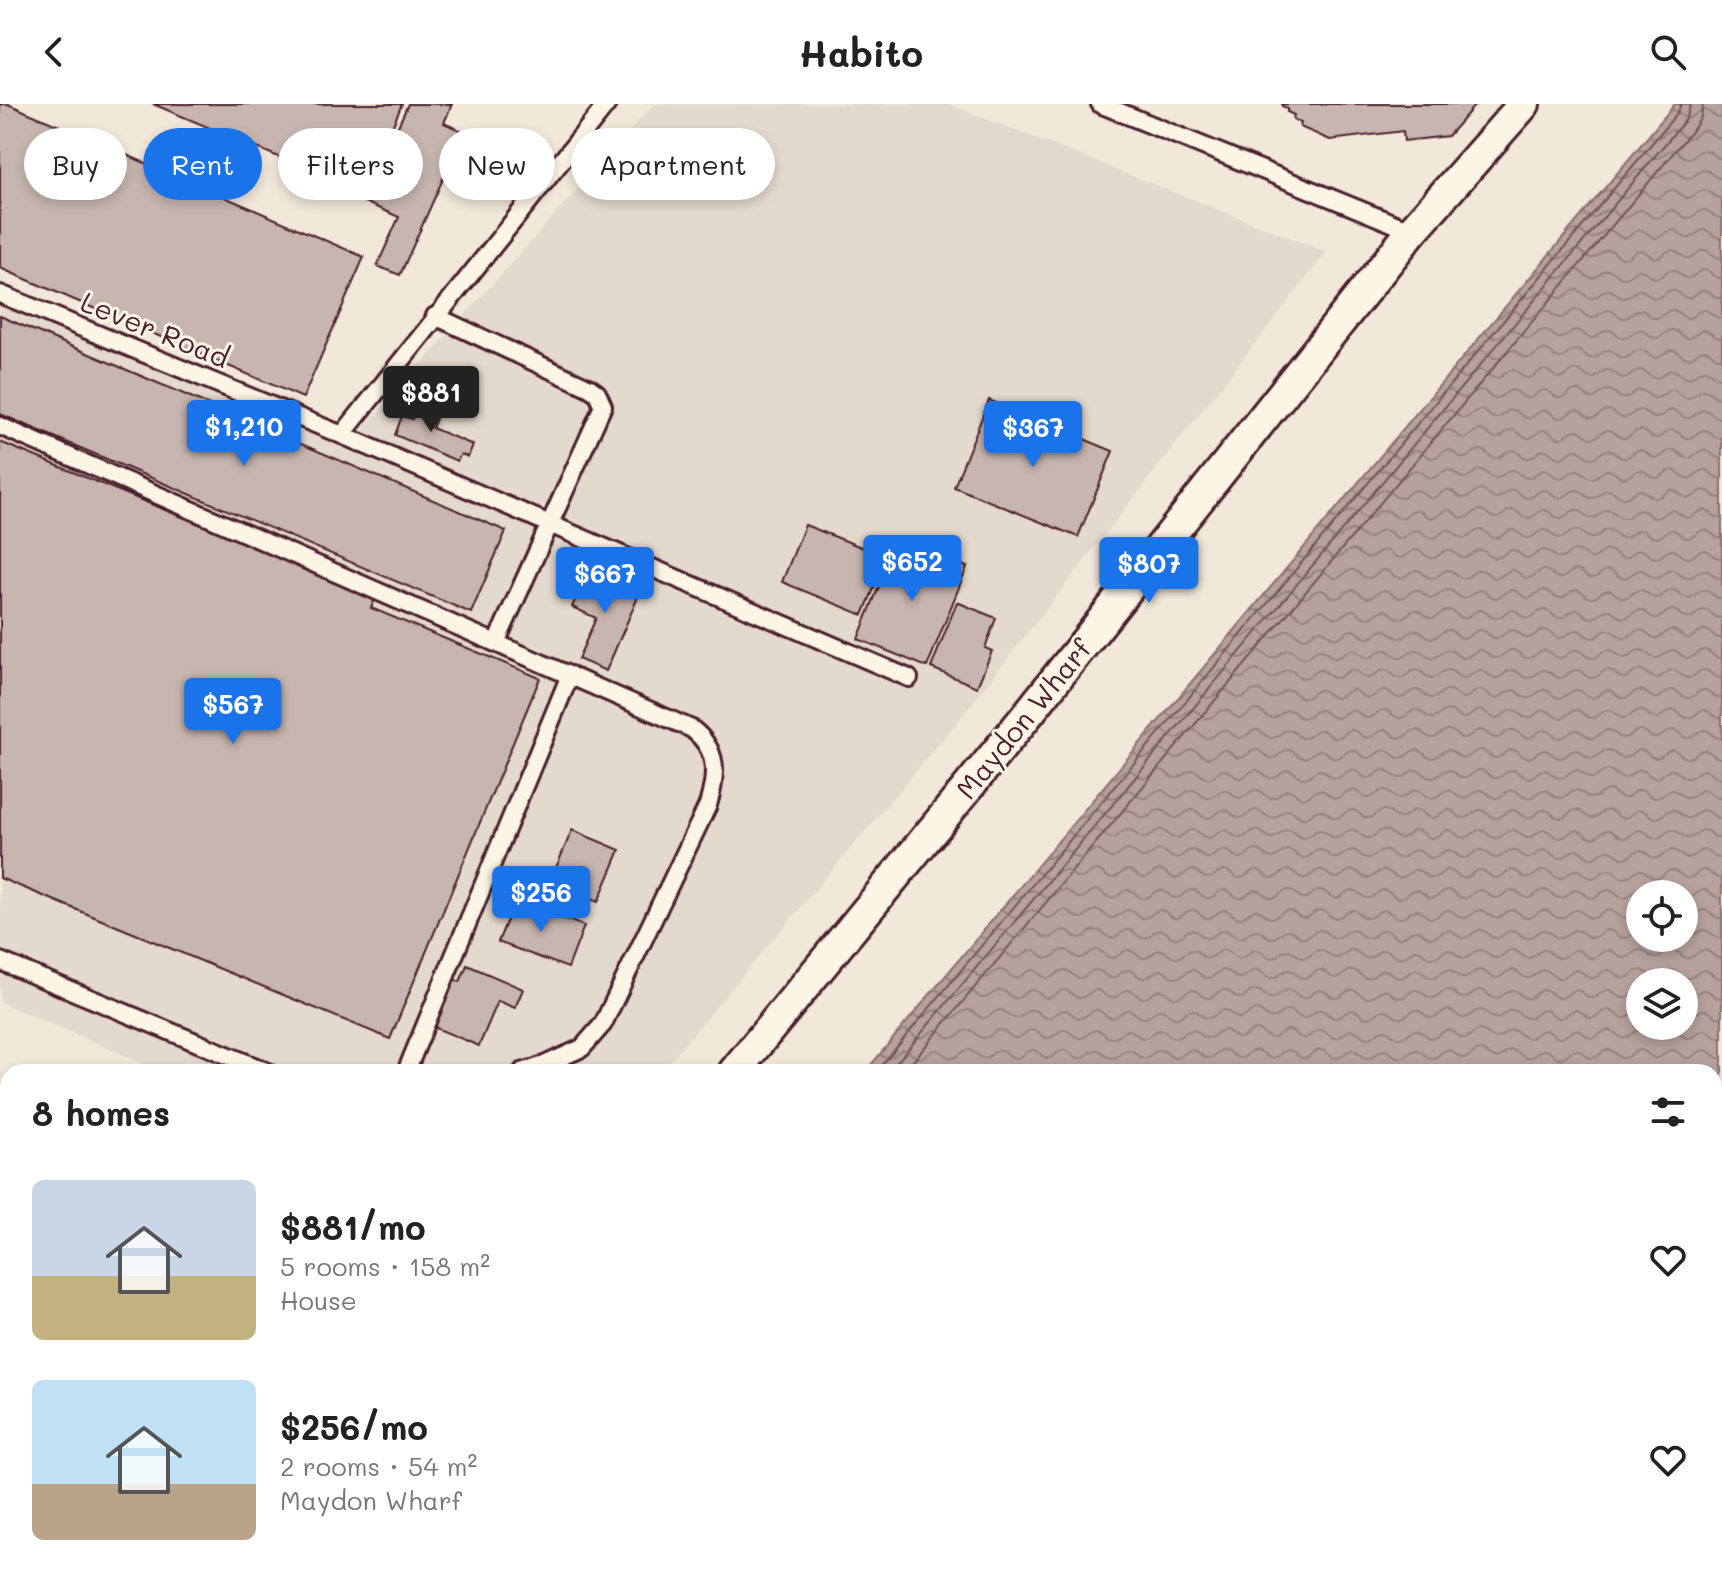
<!DOCTYPE html>
<meta charset="utf-8">
<style>
body{margin:0;font-family:Mali,sans-serif;background:#f2f2f2;color:#222;height:100vh;display:flex;flex-direction:column;font-size:30px;white-space:nowrap}
*{box-sizing:border-box;margin:0}
p{font-size:26px;color:#767676}
.icon{flex:none;width:44px;height:44px;fill:none;stroke:currentColor;stroke-width:2;stroke-linecap:round;stroke-linejoin:round}
.map{position:relative;flex:1;overflow:hidden}
.drawer{position:absolute;left:0px;top:960px;width:1722px;height:514px;display:flex;flex-direction:column;background:#fff;border-radius:24px 24px 0 0;box-shadow:0 4px 12px #0003}
.drawer>*{flex:none}
.guide{position:absolute;left:24px;top:24px;width:800px;height:72px;display:flex;gap:16px}
.buttons{position:absolute;left:1626px;top:776px;display:grid;gap:16px}
.buttons a{display:grid;place-items:center;width:72px;height:72px;border-radius:50%;background:#fff;box-shadow:0 4px 12px #0003;font-size:40px}
.price{position:absolute;translate:-50% -68px;padding:0 18px;border-radius:8px;background:#1a73e8;color:#fff;font-size:26px;line-height:52px;filter:drop-shadow(0 2px 4px #0008)}
.price::after{content:'';position:absolute;left:50%;top:48px;width:24px;height:18px;margin-left:-12px;background:inherit;clip-path:polygon(0 0,100% 0,50% 100%)}
.price.current{background:#222;color:#fff}
ul{padding:0;list-style:none}
li{display:flex;align-items:center;gap:24px;height:200px;padding:0 32px}
li span{display:grid;place-items:center;flex:none;width:224px;height:160px;border-radius:12px;color:#555}
li>.icon{margin-inline-start:auto}
span .icon{width:96px;height:96px;fill:#fffc;stroke-width:1}
li b{font-size:34px}
h2{display:flex;justify-content:space-between;align-items:center;height:96px;padding:0 32px;font-size:34px}
.chip{padding:0 28px;border-radius:36px;background:#fff;box-shadow:0 4px 12px #0003;font-size:28px;line-height:72px}
.chip.current{background:#1a73e8;color:#fff}
header{display:flex;justify-content:space-between;align-items:center;height:104px;padding:0 32px;background:#fff;font-size:36px;font-weight:700}
.map>svg:first-child{display:block}
.built{fill:#e4d9cd}
.water{fill:url(#water-waves);stroke:#8b6d6f;stroke-width:2;fill-rule:evenodd}
.lines{fill:none;stroke-linecap:round;stroke-linejoin:round}
.shore{stroke:#755358;stroke-width:2}
.building{fill:#c7b6af;stroke:#4a1f2b;stroke-width:2}
.service-casing{stroke:#4a1f2b;stroke-width:22}
.minor-casing{stroke:#4a1f2b;stroke-width:36}
.service{stroke:#fcf5e5;stroke-width:16}
.minor{stroke:#fcf5e5;stroke-width:30}
.rail-casing{stroke:#4a1f2b;stroke-width:9}
.rail{stroke:#fcf5e5;stroke-width:6;stroke-dasharray:18;stroke-linecap:butt}
.labels{text-anchor:middle;stroke-width:6;stroke-linejoin:round;paint-order:stroke}
.street-label{font-size:28px;fill:#4a1f2b;stroke:#fcf5e5}
</style>
<header><svg class="icon" aria-label="back" viewBox="0 0 24 24"><path d="M15 5l-7 7 7 7"/></svg>Habito<svg class="icon" aria-label="search" viewBox="0 0 24 24"><circle cx="10" cy="10" r="6"/><path d="M15 15l6 6"/></svg></header>
<div class="map">
<svg width="1722" height="1473" viewBox="0 0 1722 1473">
<defs>
<pattern id="water-waves" width="16" height="10" patternUnits="userSpaceOnUse" patternTransform="scale(2)"><rect width="16" height="10" fill="#b6a19c"/><path d="M0 5q4-4 8 0t8 0" fill="none" stroke="#96837f"/></pattern>
</defs>
<rect width="100%" height="100%" fill="#f1e8da"/>
<filter id="ink" filterUnits="userSpaceOnUse"><feTurbulence type="fractalNoise" baseFrequency=".0125" numOctaves="2"/><feDisplacementMap in="SourceGraphic" scale="16" xChannelSelector="R" yChannelSelector="G"/><feConvolveMatrix kernelMatrix="1 2 1 2 8 2 1 2 1" color-interpolation-filters="sRGB"/></filter>
<g filter="url(#ink)">
<!-- built -->
<g class="built">
<path d="M654 0H948L1327 148 960 615 661 968H163L0 898V202L345 345Z"/>
<path d="M0 1090 8 1093V1466H262L257 1473H0Z"/>
</g>
<!-- water -->
<path class="water" d="M1675 0H1722V1473H443L448 1466H1714V968H865ZM1640 790H1684V834H1640ZM1640 878H1684V922H1640Z"/>
<g class="lines">
<!-- shore -->
<g class="shore">
<path d="M876 968 1678 8 1681 0"/>
<path d="M889 968 1686 15 1691 0"/>
<path d="M904 968 1695 23 1701 13 1703 0"/>
</g>
</g>
<!-- building -->
<g class="building">
<path d="M0 0H8L364 153 303 294 0 164Z"/>
<path d="M153 0H402L364 89Z"/>
<path d="M408 0H452L444 19 464 28 400 171 377 162 399 113 364 98Z"/>
<path d="M1282 0H1476L1448 32 1404 37 1403 27 1330 36 1300 23 1301 19 1293 15 1294 11 1287 8 1288 5 1282 2Z"/>
<path d="M0 212 506 427 471 509 0 310Z"/>
<path d="M989 296 1113 347 1078 433 954 383Z"/>
<path d="M419 299 439 307 432 324 473 341 468 353 461 350 457 357 395 331 402 312 412 315Z"/>
<path d="M0 338 376 493 371 504 540 574 390 935 0 774Z"/>
<path d="M805 421 887 453 863 511 782 478Z"/>
<path d="M898 435 967 463 927 563 858 535Z"/>
<path d="M589 464 641 486 606 567 578 555 596 514 572 503Z"/>
<path d="M957 498 996 514 985 544 992 547 977 583 931 564Z"/>
<path d="M572 726 620 746 598 798 550 778Z"/>
<path d="M515 796 584 822 568 864 498 838Z"/>
<path d="M467 861 523 885 515 904 498 897 479 942 431 922 451 874 460 878Z"/>
<path d="M0 1456 8 1460V1466H21L17 1473H0Z"/>
</g>
<g class="lines">
<defs>
<g id="service">
<path d="M1100 0 1412 127"/>
<path d="M0 190 342 331 909 574"/>
<path d="M435 212 590 284 597 289 603 302 496 539"/>
<path d="M0 322 692 625C719 646 717 671 708 701L603 920 582 944 542 962 522 968"/>
<path d="M342 331 607 0"/>
<path d="M0 857 268 968"/>
<path d="M406 968 570 571"/>
<path d="M0 1103 8 1106"/>
</g>
<g id="minor">
<path d="M734 968 1024 615 1412 127 1524 0"/>
<path d="M323 1473 329 1466"/>
</g>
</defs>
<!-- service casing -->
<use href="#service" class="service-casing"/>
<!-- minor casing -->
<use href="#minor" class="minor-casing"/>
<!-- service -->
<use href="#service" class="service"/>
<!-- minor -->
<use href="#minor" class="minor"/>
<defs>
<path id="rail" d="M0 1138 8 1143"/>
</defs>
<!-- rail casing -->
<use href="#rail" class="rail-casing"/>
<!-- rail -->
<use href="#rail" class="rail"/>
</g>
</g>
<g class="labels">
<!-- street labels -->
<g class="street-label">
<text transform="translate(155 226) rotate(22)" y="10">Lever Road</text>
<text transform="translate(1024 615) rotate(-51)" y="10">Maydon Wharf</text>
</g>
</g>
</svg>
<div class="buttons">
<a><svg class="icon" aria-label="locate" viewBox="0 0 24 24"><circle cx="12" cy="12" r="6"/><path d="M12 2v4M12 18v4M2 12h4M18 12h4"/></svg></a>
<a><svg class="icon" aria-label="layers" viewBox="0 0 24 24"><path d="M12 4l9 5-9 5-9-5zM3 14l9 5 9-5"/></svg></a>
</div>
<b class="price current" style="left:431px;top:330px">$881</b>
<b class="price" style="left:244px;top:364px">$1,210</b>
<b class="price" style="left:1033px;top:365px">$367</b>
<b class="price" style="left:912px;top:499px">$652</b>
<b class="price" style="left:1149px;top:501px">$807</b>
<b class="price" style="left:605px;top:511px">$667</b>
<b class="price" style="left:233px;top:642px">$567</b>
<b class="price" style="left:541px;top:830px">$256</b>
<div class="guide">
<a class="chip">Buy</a>
<a class="chip current">Rent</a>
<a class="chip">Filters</a>
<a class="chip">New</a>
<a class="chip">Apartment</a>
</div>
<section class="drawer">
<h2>8 homes<svg class="icon" aria-label="filters" viewBox="0 0 24 24"><path d="M4 7h16M4 17h16"/><circle cx="9" cy="7" r="2"/><circle cx="15" cy="17" r="2"/></svg></h2>
<ul>
<li><span style="background:linear-gradient(#c9d6e8 60%,#c2b280 0)"><svg class="icon" aria-label="home" viewBox="0 0 24 24"><path d="M3 11l9-7 9 7M6 9v11h12V9"/></svg></span><div><b>$881/mo</b><p>5 rooms · 158 m²</p><p>House</p></div><svg class="icon" aria-label="heart" viewBox="0 0 24 24"><path d="M12 20l-8-8c-3-5 5-10 8-4 3-6 11-1 8 4z"/></svg></li>
<li><span style="background:linear-gradient(#bfe0f5 65%,#b9a48a 0)"><svg class="icon" aria-label="home" viewBox="0 0 24 24"><path d="M3 11l9-7 9 7M6 9v11h12V9"/></svg></span><div><b>$256/mo</b><p>2 rooms · 54 m²</p><p>Maydon Wharf</p></div><svg class="icon" aria-label="heart" viewBox="0 0 24 24"><path d="M12 20l-8-8c-3-5 5-10 8-4 3-6 11-1 8 4z"/></svg></li>
</ul>
</section>
</div>
